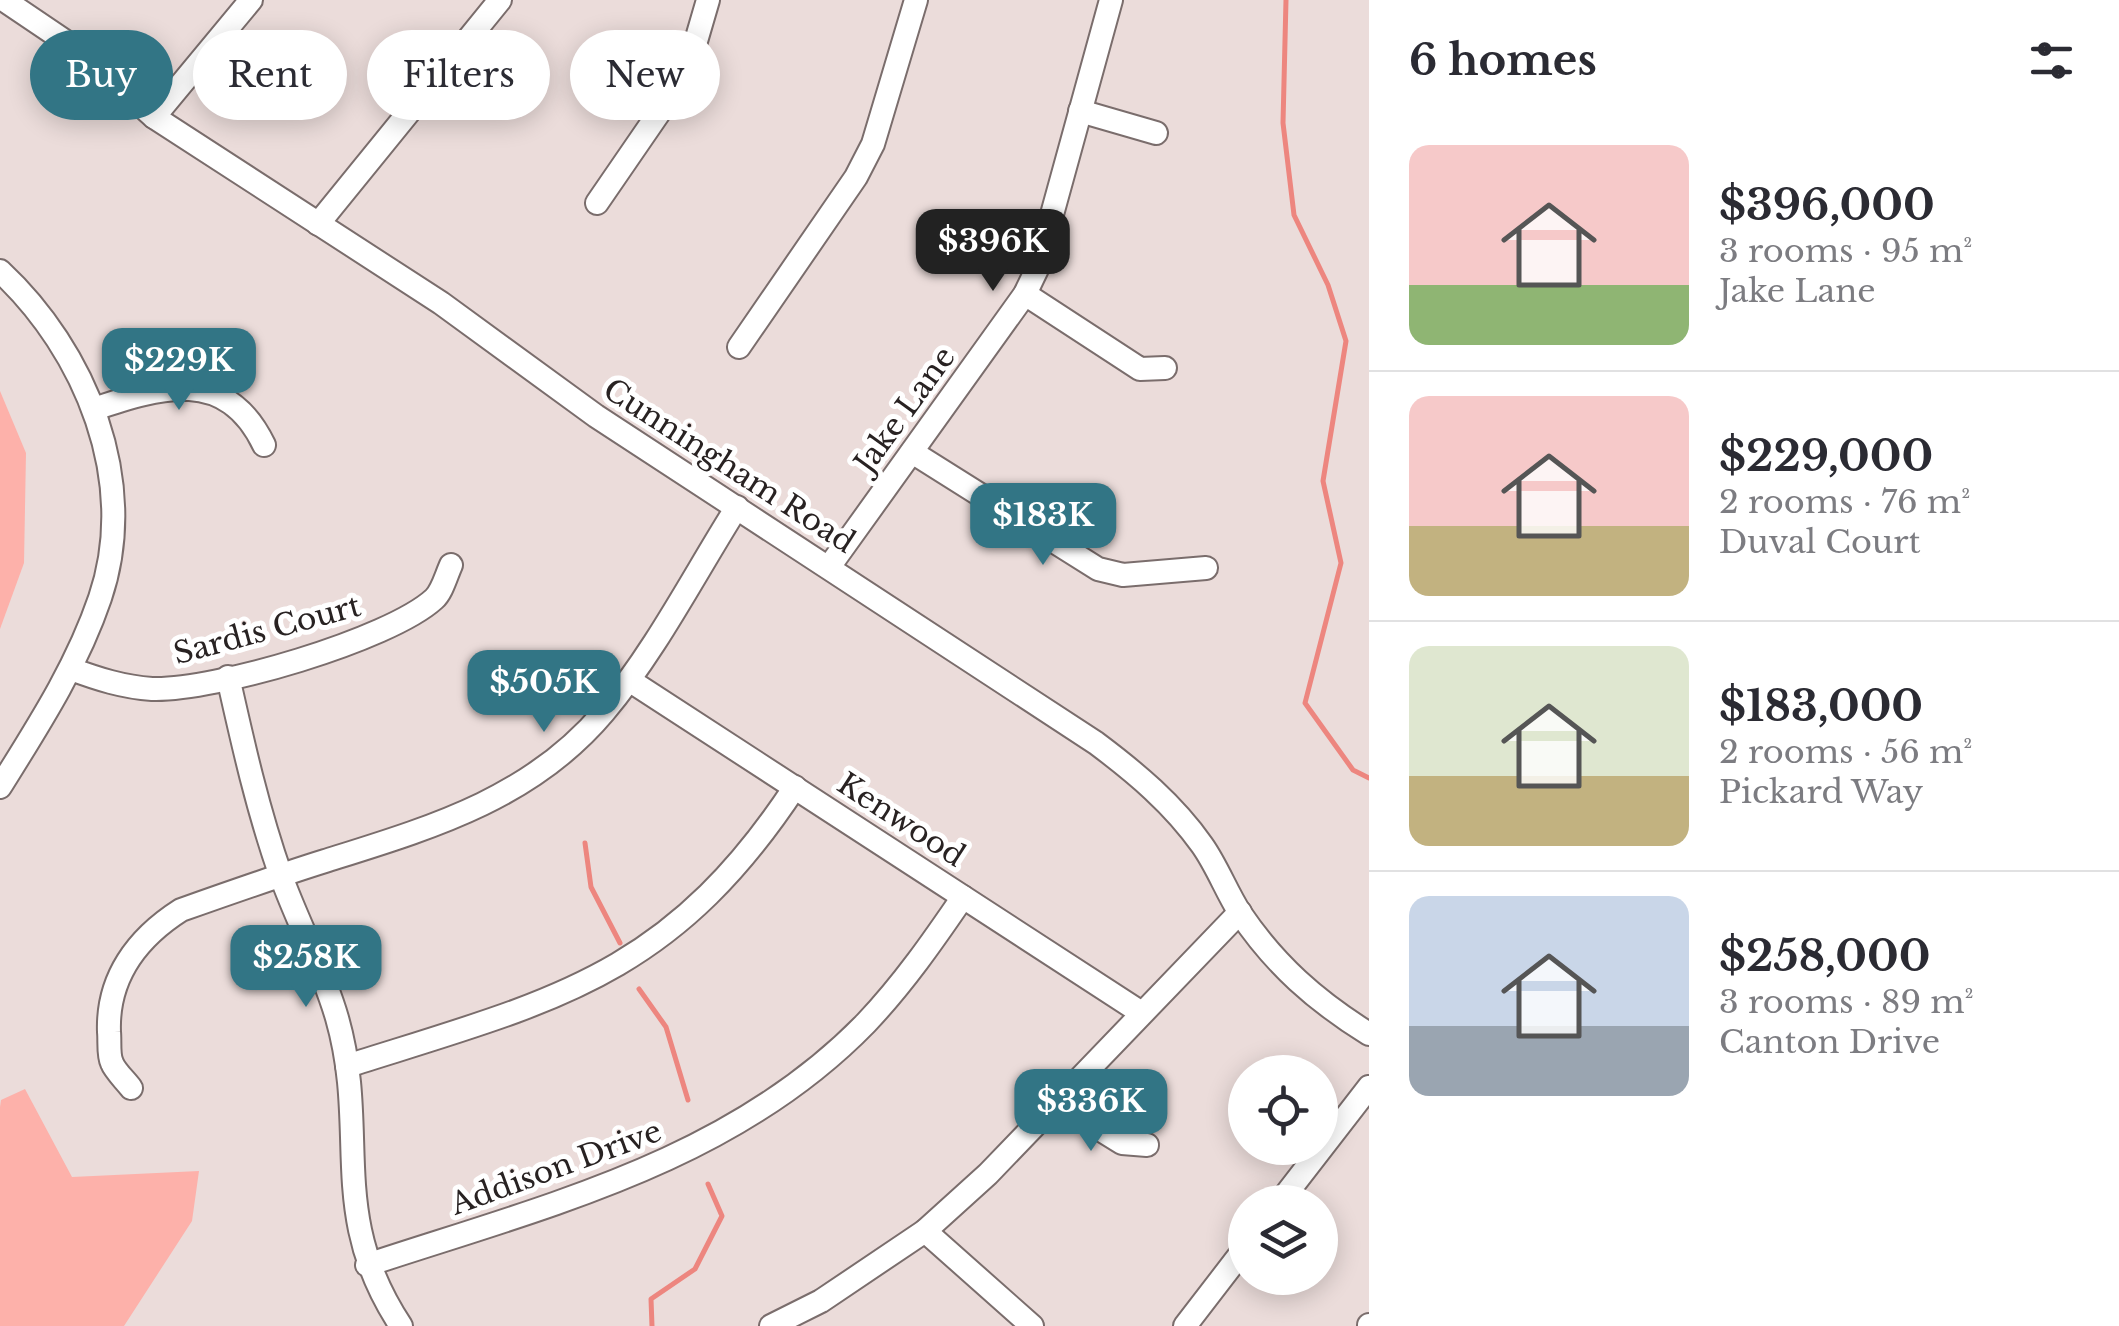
<!DOCTYPE html>
<meta charset="utf-8">
<style>
body{margin:0;font-family:"Libre Baskerville",serif;background:#f2f2f3;color:#2b2b33;height:100vh;display:flex;flex-direction:column;font-size:38px;white-space:nowrap}
*{box-sizing:border-box;margin:0}
p{font-size:32px;color:#7c7c81}
.icon{flex:none;width:55px;height:55px;fill:none;stroke:currentColor;stroke-width:2;stroke-linecap:round;stroke-linejoin:round}
.map{position:relative;flex:1;overflow:hidden}
.details{display:flex;flex-direction:column;background:#fff;width:750px}
.details>*{flex:none}
.banner{position:absolute;left:30px;top:30px;width:950px;height:90px;display:flex;gap:20px}
.controls{position:absolute;left:1228px;top:1055px;display:grid;gap:20px}
.controls a{display:grid;place-items:center;width:110px;height:110px;border-radius:50%;background:#fff;box-shadow:0 5px 25px #0003;font-size:50px}
.price{position:absolute;translate:-50% -85px;padding:0 22px;border-radius:20px;background:#327585;color:#fff;font-size:32px;line-height:65px;filter:drop-shadow(0 2px 5px #0008)}
.price::after{content:'';position:absolute;left:50%;top:60px;width:30px;height:22px;margin-left:-15px;background:inherit;clip-path:polygon(0 0,100% 0,50% 100%)}
.price.current{background:#222;color:#fff}
ul{padding:0;list-style:none}
li{display:flex;align-items:center;gap:30px;height:250px;padding:0 40px}
li+li{border-top:2px solid #e1e1e2}
li span{display:grid;place-items:center;flex:none;width:280px;height:200px;border-radius:20px;color:#555}
li>.icon{margin-inline-start:auto}
span .icon{width:120px;height:120px;fill:#fffc;stroke-width:1}
li b{font-size:42px}
h2{display:flex;justify-content:space-between;align-items:center;height:120px;padding:0 40px;font-size:42px}
.pill{padding:0 35px;border-radius:45px;background:#fff;box-shadow:0 5px 25px #0003;font-size:35px;line-height:90px}
.pill.current{background:#327585;color:#fff}
main{display:flex;flex:1;min-height:0}
.map>svg:first-child{display:block}
.green{fill:#fdb1aa}
.lines{fill:none;stroke-linecap:round;stroke-linejoin:round}
.stream{stroke:#ed867f;stroke-width:5}
.minor-casing{stroke:#7a6d6c;stroke-width:26}
.minor{stroke:#fff;stroke-width:22}
.labels{text-anchor:middle;stroke-width:10;stroke-linejoin:round;paint-order:stroke}
.street-label{font-size:30px;fill:#282222;stroke:#fff}
</style>
<main>
<div class="map">
<svg width="1369" height="1326" viewBox="0 0 1369 1326">
<rect width="100%" height="100%" fill="#ebdcda"/>
<!-- green -->
<g class="green">
<path d="M0 391 26 453 24 563 0 629Z"/>
<path d="M25 1089 72 1177 199 1171 192 1221 124 1326H0V1107L1 1100Z"/>
</g>
<g class="lines">
<!-- stream -->
<g class="stream">
<path d="M1286 0 1283 123 1294 215 1328 285 1346 341 1323 481 1341 563 1305 703 1353 770 1369 778"/>
<path d="M585 843 591 887 620 943"/>
<path d="M639 989 666 1027 688 1100"/>
<path d="M652 1326 651 1299 695 1269 722 1216 708 1184"/>
</g>
<defs>
<g id="minor">
<path d="M4 0 84 54 154 117 441 303 596 416 1096 743C1136 773 1173 804 1202 845 1217 866 1226 891 1240 913 1275 965 1316 1001 1369 1034"/>
<path d="M1080 111 1156 133"/>
<path d="M154 117 251 0"/>
<path d="M597 203 687 72 708 0"/>
<path d="M318 224 500 0"/>
<path d="M0 271C85 350 140 481 100 598 77 666 38 726 0 787"/>
<path d="M1025 294 1140 369 1165 368"/>
<path d="M739 347 856 177 873 144 916 0"/>
<path d="M94 409C160 387 226 366 264 445"/>
<path d="M912 452 1098 569 1123 575 1206 568"/>
<path d="M829 567 1025 294 1037 269 1111 0"/>
<path d="M71 669C98 679 123 687 152 689 214 691 389 640 434 599 442 592 446 576 451 565"/>
<path d="M228 677C243 744 258 811 281 876 298 923 323 969 337 1018 370 1133 326 1213 401 1326"/>
<path d="M629 680 1140 1012"/>
<path d="M347 1066C552 1001 669 978 795 787"/>
<path d="M131 1088C125 1080 115 1071 112 1063 108 1055 110 1041 109 1032 107 978 137 938 181 910 229 893 277 876 325 861 430 828 531 799 604 712 656 650 694 575 737 507"/>
<path d="M1054 1101 1122 1143 1147 1145"/>
<path d="M1280 1202 1369 1087"/>
<path d="M925 1231 1032 1326"/>
<path d="M367 1265C545 1206 731 1162 866 1023 903 984 933 941 963 897"/>
<path d="M771 1326 821 1301 925 1231 988 1174 1240 912"/>
<path d="M1185 1326 1245 1248"/>
<path d="M1369 1326V1325"/>
</g>
</defs>
<!-- minor casing -->
<use href="#minor" class="minor-casing"/>
<!-- minor -->
<use href="#minor" class="minor"/>
</g>
<g class="labels">
<!-- street labels -->
<g class="street-label">
<text transform="translate(905 410) rotate(-54)" y="10">Jake Lane</text>
<text transform="translate(729 466) rotate(33)" y="10">Cunningham Road</text>
<text transform="translate(267 630) rotate(-15)" y="10">Sardis Court</text>
<text transform="translate(901 820) rotate(33)" y="10">Kenwood</text>
<text transform="translate(556 1168) rotate(-20)" y="10">Addison Drive</text>
</g>
</g>
</svg>
<div class="controls">
<a><svg class="icon" aria-label="locate" viewBox="0 0 24 24"><circle cx="12" cy="12" r="6"/><path d="M12 2v4M12 18v4M2 12h4M18 12h4"/></svg></a>
<a><svg class="icon" aria-label="layers" viewBox="0 0 24 24"><path d="M12 4l9 5-9 5-9-5zM3 14l9 5 9-5"/></svg></a>
</div>
<b class="price current" style="left:993px;top:294px">$396K</b>
<b class="price" style="left:179px;top:413px">$229K</b>
<b class="price" style="left:1043px;top:568px">$183K</b>
<b class="price" style="left:544px;top:735px">$505K</b>
<b class="price" style="left:306px;top:1010px">$258K</b>
<b class="price" style="left:1091px;top:1154px">$336K</b>
<div class="banner">
<a class="pill current">Buy</a>
<a class="pill">Rent</a>
<a class="pill">Filters</a>
<a class="pill">New</a>
</div>
</div>
<section class="details">
<h2>6 homes<svg class="icon" aria-label="filters" viewBox="0 0 24 24"><path d="M4 7h16M4 17h16"/><circle cx="9" cy="7" r="2"/><circle cx="15" cy="17" r="2"/></svg></h2>
<ul>
<li><span style="background:linear-gradient(#f6c9c9 70%,#8fb573 0)"><svg class="icon" aria-label="home" viewBox="0 0 24 24"><path d="M3 11l9-7 9 7M6 9v11h12V9"/></svg></span><div><b>$396,000</b><p>3 rooms · 95 m²</p><p>Jake Lane</p></div></li>
<li><span style="background:linear-gradient(#f6c9c9 65%,#c2b280 0)"><svg class="icon" aria-label="home" viewBox="0 0 24 24"><path d="M3 11l9-7 9 7M6 9v11h12V9"/></svg></span><div><b>$229,000</b><p>2 rooms · 76 m²</p><p>Duval Court</p></div></li>
<li><span style="background:linear-gradient(#dfe7d0 65%,#c2b280 0)"><svg class="icon" aria-label="home" viewBox="0 0 24 24"><path d="M3 11l9-7 9 7M6 9v11h12V9"/></svg></span><div><b>$183,000</b><p>2 rooms · 56 m²</p><p>Pickard Way</p></div></li>
<li><span style="background:linear-gradient(#c9d6e8 65%,#9aa5b1 0)"><svg class="icon" aria-label="home" viewBox="0 0 24 24"><path d="M3 11l9-7 9 7M6 9v11h12V9"/></svg></span><div><b>$258,000</b><p>3 rooms · 89 m²</p><p>Canton Drive</p></div></li>
</ul>
</section>
</main>
